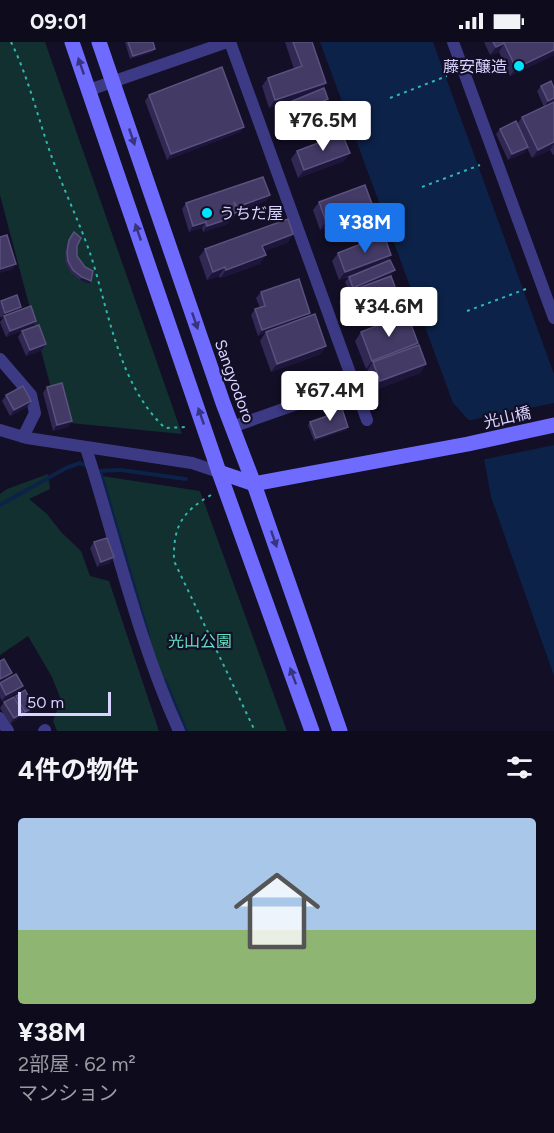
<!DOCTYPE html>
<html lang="ja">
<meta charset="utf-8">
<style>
body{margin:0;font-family:Figtree,"Noto Sans JP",sans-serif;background:#1c1929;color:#f1f3f6;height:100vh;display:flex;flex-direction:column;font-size:22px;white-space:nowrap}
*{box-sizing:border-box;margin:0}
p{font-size:20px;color:#9b9ba3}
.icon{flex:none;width:33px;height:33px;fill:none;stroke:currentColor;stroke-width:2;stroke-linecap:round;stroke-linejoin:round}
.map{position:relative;height:689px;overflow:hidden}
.details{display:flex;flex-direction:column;background:#0e0b1c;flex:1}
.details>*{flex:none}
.scale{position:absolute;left:18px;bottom:15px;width:93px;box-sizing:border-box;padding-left:6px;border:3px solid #d9d4ff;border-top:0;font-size:16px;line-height:21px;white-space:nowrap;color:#d9d4ff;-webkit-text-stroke:4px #130f26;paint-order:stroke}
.price{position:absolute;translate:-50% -51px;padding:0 14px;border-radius:6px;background:#fff;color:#222;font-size:20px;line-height:39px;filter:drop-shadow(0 2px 3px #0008)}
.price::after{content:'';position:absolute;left:50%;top:36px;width:18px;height:14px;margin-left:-9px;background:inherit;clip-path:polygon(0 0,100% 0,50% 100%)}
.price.on{background:#1a73e8;color:#fff}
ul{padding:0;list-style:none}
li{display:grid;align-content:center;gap:12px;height:318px;padding:0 18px}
li span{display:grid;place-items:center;height:186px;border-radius:6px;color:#555}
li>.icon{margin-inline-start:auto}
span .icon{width:108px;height:108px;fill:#fffc;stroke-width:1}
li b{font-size:26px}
h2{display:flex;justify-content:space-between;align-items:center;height:72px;padding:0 18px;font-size:26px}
.status{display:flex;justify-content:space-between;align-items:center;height:42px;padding:0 30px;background:#0e0b1c;direction:ltr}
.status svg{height:16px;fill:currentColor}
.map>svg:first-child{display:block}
.green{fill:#12302f}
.water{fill:#0c2248}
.pier{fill:#130f26}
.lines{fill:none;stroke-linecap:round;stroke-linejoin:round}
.stream{stroke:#0c2248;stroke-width:4}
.path{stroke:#2fb8b0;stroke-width:2;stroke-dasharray:3 4.5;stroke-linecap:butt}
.street{stroke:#3d3a85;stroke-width:12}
.secondary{stroke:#6f6bff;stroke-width:15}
.wall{fill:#312854}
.shaded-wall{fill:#1d163a}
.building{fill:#433a66;stroke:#5a527e;stroke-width:1.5}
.oneway{fill:#38347d}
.poi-dot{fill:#00e5ff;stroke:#130f26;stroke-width:2}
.labels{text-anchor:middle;stroke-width:4.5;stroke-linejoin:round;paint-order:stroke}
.poi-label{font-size:16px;fill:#d9d4ff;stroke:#130f26;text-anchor:end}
.street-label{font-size:16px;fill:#d9d4ff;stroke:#130f26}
.park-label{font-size:16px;fill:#5fe0c0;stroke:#130f26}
</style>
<div class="status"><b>09:01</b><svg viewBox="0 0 49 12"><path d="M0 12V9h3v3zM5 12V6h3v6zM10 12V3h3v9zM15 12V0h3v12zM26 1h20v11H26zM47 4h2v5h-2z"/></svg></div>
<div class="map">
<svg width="554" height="689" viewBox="0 0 554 689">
<rect width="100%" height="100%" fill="#130f26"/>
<!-- green -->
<g class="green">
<path d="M0 0H45L182 392 60 380 0 153Z"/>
<path d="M48 432 50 447 29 457 47 472 61 490 81 509 90 534 109 539 159 689H57L53 679 61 658 52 635 28 594 0 613V452L7 447Z"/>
<path d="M102 434 200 449 287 689H182L153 617Z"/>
</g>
<!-- water -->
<path class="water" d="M320 0H433L554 332V634L491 455 479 389 453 361Z"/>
<!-- pier -->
<path class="pier" d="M554 361V403L481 418 476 390 466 379Z"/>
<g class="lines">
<!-- stream -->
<g class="stream">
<path d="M100 429 148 593"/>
<path d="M100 429 121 428 186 437"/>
<path d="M0 463 66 426 80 421 87 424"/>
<path d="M165 639 186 689"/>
</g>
<!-- path -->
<g class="path">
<path d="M11 0C28 34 38 76 51 113 63 146 78 177 90 211 109 269 118 342 165 386L187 385"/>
<path d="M390 56 447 34"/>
<path d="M422 145 480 123"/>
<path d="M467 269 526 247"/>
<path d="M211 453C182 470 173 484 174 519L255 689"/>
</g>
<!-- street -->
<g class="street">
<path d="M230 0 367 378"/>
<path d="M453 0 554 276"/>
<path d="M89 48 227 0"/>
<path d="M0 317 31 353 35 371 23 395"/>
<path d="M232 385 354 342"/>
<path d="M0 388 27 396 192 421 219 430"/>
<path d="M86 406C116 500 138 599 179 689"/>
<path d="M0 676 8 689"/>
<path d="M44 689 45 688"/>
</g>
<!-- secondary -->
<g class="secondary">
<path d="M72 0 219 430 312 689"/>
<path d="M99 0 223 361 254 442 340 689"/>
<path d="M219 430 254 442 468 402 554 383"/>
</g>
</g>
<!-- wall -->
<g class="wall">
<path d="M125 0H153V10L130 17Z"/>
<path d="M285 0H312L326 41 322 47 324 62 283 80 279 69 283 63 295 58 269 66 262 44 268 36 294 27Z"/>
<path d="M484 0H554V13L510 34 499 10 490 13Z"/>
<path d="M541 44 554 60 544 65 537 49Z"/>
<path d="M149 53 244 85 240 90 167 118 145 59Z"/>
<path d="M554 60V112L553 113 550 108 532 116 527 106 524 111 508 118 496 92 500 87 517 82 522 75Z"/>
<path d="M297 109 350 111 344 119 298 136 291 117Z"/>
<path d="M270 153 266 159 237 170 233 176 231 177 227 182 203 190 202 186 189 190 182 167 186 161Z"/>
<path d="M319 160 366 170 320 188 313 168Z"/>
<path d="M74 190 77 204V214L91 239 89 242 80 238 71 231 66 222 65 213 67 201Z"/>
<path d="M293 192 287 201 264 209 260 222 220 236 219 234 207 238 199 215 205 207Z"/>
<path d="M338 211 391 213 387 219 391 234 392 262 346 279 339 260 345 251 349 250 345 240 349 235 339 238 332 219Z"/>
<path d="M261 250 310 271 308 275 321 312 271 330 260 299 265 291 258 294 251 273 255 267 260 266 256 256Z"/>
<path d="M1 259 21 265 18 269 36 279 32 285 6 295 0 280 4 275 1 276 0 274V261Z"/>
<path d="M22 289 46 302 42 308 26 314 18 295Z"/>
<path d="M361 290 418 301 415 305 426 322 420 331 375 348 367 329 369 326 366 327 355 299Z"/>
<path d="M47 345 72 379 68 385 53 389 43 351Z"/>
<path d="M6 353 27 365 10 374 2 359Z"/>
<path d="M330 361 346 388 314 399 308 383 310 380 331 373 328 364Z"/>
<path d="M94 500 110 521 97 525 90 506Z"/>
<path d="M0 619 8 637 19 650 2 659 0 655Z"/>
<path d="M16 654 30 671 21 676 20 674 19 676 10 682 0 666 4 660 14 656Z"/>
</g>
<!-- shaded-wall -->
<g class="shaded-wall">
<path d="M504 1 499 10 490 13 496 5Z"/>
<path d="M155 7 153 10 130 17 133 14Z"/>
<path d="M554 8V13L510 34 516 26Z"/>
<path d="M326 41 320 49 269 66 275 58Z"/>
<path d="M554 56V60L544 65 548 59Z"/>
<path d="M328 57 324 62 283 80 287 74Z"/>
<path d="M244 85 240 90 167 118 171 112Z"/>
<path d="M554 100V102L550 108 532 116 538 108Z"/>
<path d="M528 105 524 111 508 118 512 112Z"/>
<path d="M350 111 344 119 298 136 304 128Z"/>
<path d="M270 153 266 159 233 171 237 165Z"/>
<path d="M372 162 366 170 320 188 326 179Z"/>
<path d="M237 170 227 182 203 190 207 184 230 173Z"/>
<path d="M206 180 202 186 189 190 193 184Z"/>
<path d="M293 192 287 201 257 212 262 204Z"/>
<path d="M266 213 260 222 220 236 226 228Z"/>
<path d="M391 213 385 221 339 238 345 230Z"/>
<path d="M16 222 12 228 0 231V227Z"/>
<path d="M225 225 219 234 207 238 213 230Z"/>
<path d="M395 228 391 234 349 251 353 246Z"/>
<path d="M82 235 91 239 89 242 80 238Z"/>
<path d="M398 253 392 262 346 279 352 270Z"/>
<path d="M21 265 17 271 1 276 5 271Z"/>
<path d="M310 271 306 277 258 294 262 288Z"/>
<path d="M36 279 32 285 6 295 10 289Z"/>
<path d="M418 301 412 310 373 320 369 326 366 327 372 319Z"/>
<path d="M46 302 42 308 26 314 30 308Z"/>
<path d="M326 304 321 312 271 330 277 322Z"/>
<path d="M426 322 420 331 375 348 380 339Z"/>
<path d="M31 359 27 365 10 374 14 368Z"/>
<path d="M72 379 68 385 53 389 57 383Z"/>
<path d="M348 385 346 388 314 399 316 396Z"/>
<path d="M114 515 110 521 97 525 101 520Z"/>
<path d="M12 631 8 637 0 641V637Z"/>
<path d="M23 644 19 650 2 659 6 653Z"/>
<path d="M34 665 30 671 21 676 25 670Z"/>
<path d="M23 671 19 676 10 682 14 676Z"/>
</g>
<!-- building -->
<g class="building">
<path d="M128 0H153L155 7 133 14Z"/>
<path d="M293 0H312L326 41 275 58 268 36 302 24Z"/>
<path d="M493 0H554V8L516 26 504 1 496 5Z"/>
<path d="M222 25 244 85 171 112 149 53Z"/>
<path d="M551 39 554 46V56L548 59 541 44Z"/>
<path d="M324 46 328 57 287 74 283 63Z"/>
<path d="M554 60V100L538 108 522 75Z"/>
<path d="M516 79 528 105 512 112 500 87Z"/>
<path d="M342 92 350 111 304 128 297 109Z"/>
<path d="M263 135 270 153 237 165 234 160 237 170 230 173 231 176 207 184 206 180 193 184 186 161Z"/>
<path d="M365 143 372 162 326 179 319 160Z"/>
<path d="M288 177 293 192 262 204 266 213 226 228 225 225 213 230 205 207Z"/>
<path d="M74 190 81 196 77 204V214L85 225 93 229 91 239 82 235 73 228 68 219 67 210 69 198Z"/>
<path d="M7 193 16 222 0 227V195Z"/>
<path d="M384 193 391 213 345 230 338 211Z"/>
<path d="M390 218 395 228 353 246 349 235Z"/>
<path d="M391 234 398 253 352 270 345 251Z"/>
<path d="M299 237 310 271 262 288 255 267 265 264 261 250Z"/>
<path d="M17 253 21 265 5 271 1 259Z"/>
<path d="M31 264 36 279 10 289 4 274Z"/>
<path d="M315 272 326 304 277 322 266 290Z"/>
<path d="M407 272 418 301 372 319 361 290Z"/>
<path d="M39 283 46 302 30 308 22 289Z"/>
<path d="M419 303 426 322 380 339 373 320Z"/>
<path d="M62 341 72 379 57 383 47 345Z"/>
<path d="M23 344 31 359 14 368 6 353Z"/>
<path d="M339 358 348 385 316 396 310 380 333 372 330 361Z"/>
<path d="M107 496 114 515 101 520 94 500Z"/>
<path d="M4 617 12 631 0 637V619Z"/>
<path d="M16 632 23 644 6 653 0 641Z"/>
<path d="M25 648 34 665 25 670 16 654Z"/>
<path d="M14 655 23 671 14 676 4 660Z"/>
</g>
<!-- one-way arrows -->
<defs><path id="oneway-solid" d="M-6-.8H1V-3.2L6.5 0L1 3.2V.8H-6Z" transform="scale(1.5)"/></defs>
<g class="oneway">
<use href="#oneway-solid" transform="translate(81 24) rotate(-109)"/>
<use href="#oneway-solid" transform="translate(132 95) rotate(71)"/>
<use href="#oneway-solid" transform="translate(138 190) rotate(-109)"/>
<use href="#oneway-solid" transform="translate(195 279) rotate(71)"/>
<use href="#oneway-solid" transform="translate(201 374) rotate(-109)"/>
<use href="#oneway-solid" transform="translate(274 497) rotate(71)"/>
<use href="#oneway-solid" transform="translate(293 634) rotate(-110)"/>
</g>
<!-- markers -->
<g class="poi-dot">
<circle cx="519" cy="24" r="6"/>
<circle cx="207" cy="171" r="6"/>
</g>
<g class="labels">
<!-- poi labels -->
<g class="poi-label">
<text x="507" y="30">藤安醸造</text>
<text x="219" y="177" text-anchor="start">うちだ屋</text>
</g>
<!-- street labels -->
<g class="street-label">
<text transform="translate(235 339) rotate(70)" y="6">Sangyodoro</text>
<text transform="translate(507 375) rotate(-13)" y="6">光山橋</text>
</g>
<!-- park labels -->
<g class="park-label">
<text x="200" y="605">光山公園</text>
</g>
</g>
</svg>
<div class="scale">50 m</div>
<b class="price" style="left:323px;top:110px">¥76.5M</b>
<b class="price on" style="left:365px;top:212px">¥38M</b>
<b class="price" style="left:389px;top:296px">¥34.6M</b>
<b class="price" style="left:330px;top:380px">¥67.4M</b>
</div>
<section class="details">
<h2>4件の物件<svg class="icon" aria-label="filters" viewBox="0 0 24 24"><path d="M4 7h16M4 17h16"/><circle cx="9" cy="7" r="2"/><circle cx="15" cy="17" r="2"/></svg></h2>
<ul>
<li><span style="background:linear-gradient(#a9c7e8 60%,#8fb573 0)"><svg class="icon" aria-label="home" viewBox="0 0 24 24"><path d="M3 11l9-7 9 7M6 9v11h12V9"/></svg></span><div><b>¥38M</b><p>2部屋 · 62 m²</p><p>マンション</p></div></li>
</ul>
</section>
